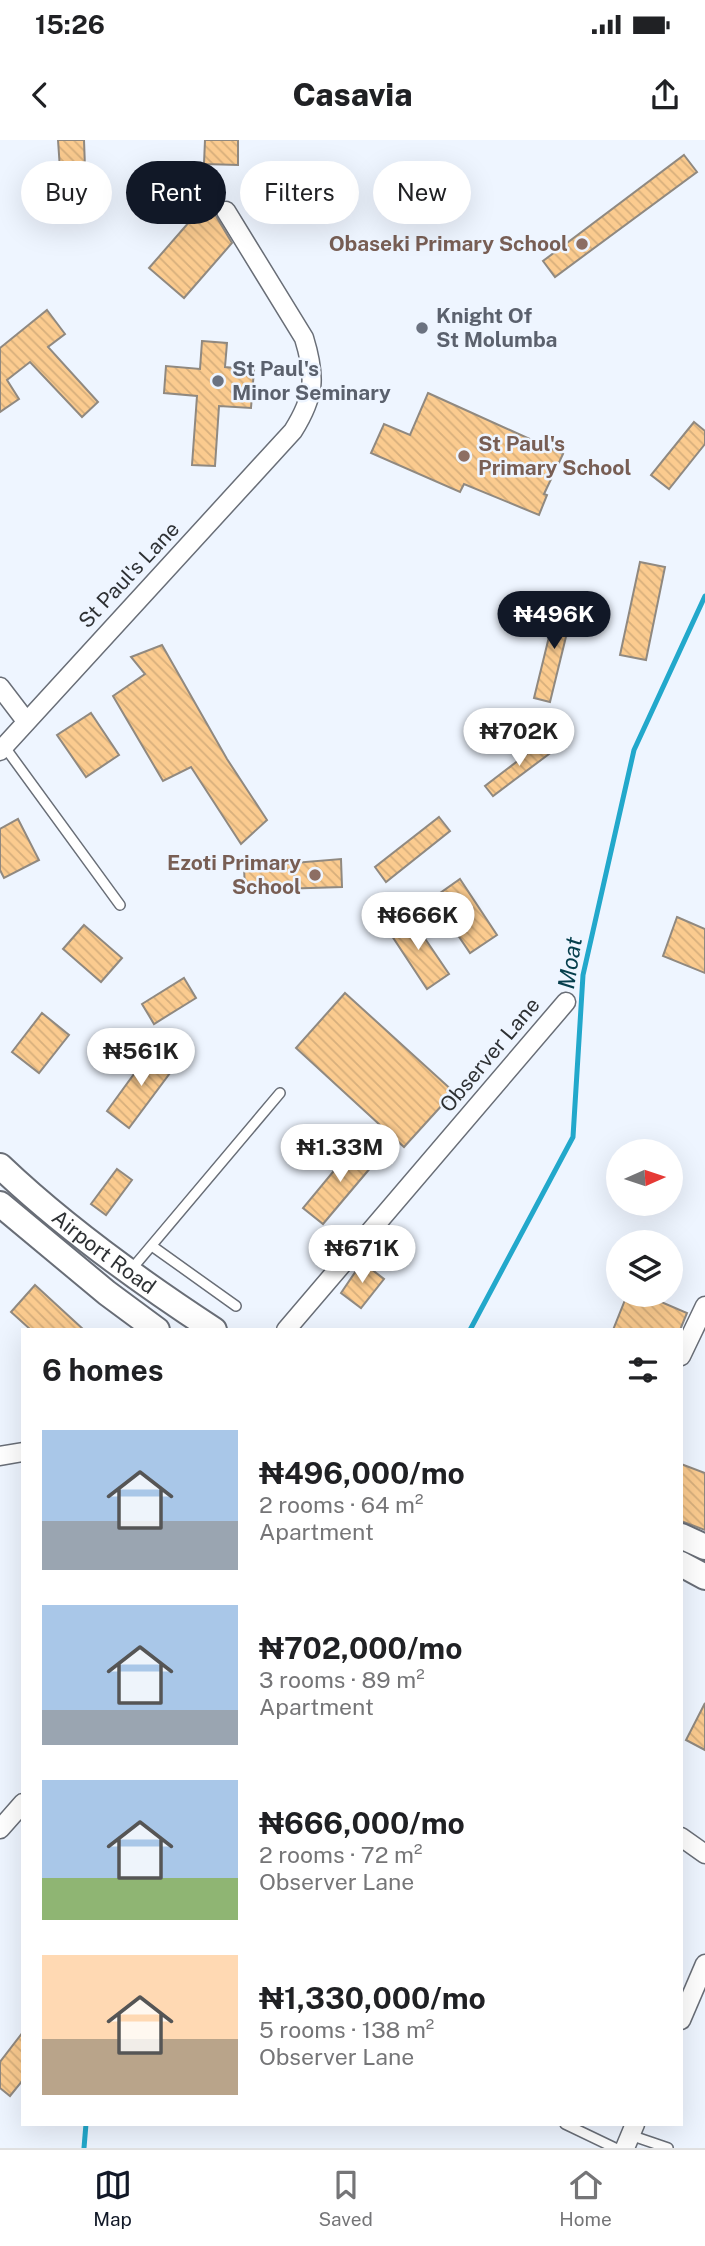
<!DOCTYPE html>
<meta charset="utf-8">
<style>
body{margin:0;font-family:"Public Sans",sans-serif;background:#f2f2f2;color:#202124;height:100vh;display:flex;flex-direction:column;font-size:26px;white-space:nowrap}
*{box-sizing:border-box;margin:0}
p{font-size:23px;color:#757577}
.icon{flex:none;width:38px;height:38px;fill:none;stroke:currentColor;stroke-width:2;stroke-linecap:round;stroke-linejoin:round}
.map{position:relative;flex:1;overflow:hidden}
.panel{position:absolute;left:21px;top:1188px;width:662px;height:798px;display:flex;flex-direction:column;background:#fff;border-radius:0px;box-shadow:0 7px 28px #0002}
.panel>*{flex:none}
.guide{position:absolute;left:21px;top:21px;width:663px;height:63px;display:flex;gap:14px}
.needle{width:46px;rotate:87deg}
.buttons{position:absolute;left:606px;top:999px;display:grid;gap:14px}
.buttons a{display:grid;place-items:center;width:77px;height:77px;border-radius:50%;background:#fff;box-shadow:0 7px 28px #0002;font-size:35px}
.price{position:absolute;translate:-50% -60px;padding:0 16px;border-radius:24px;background:#fff;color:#222;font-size:23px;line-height:46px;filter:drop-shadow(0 2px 4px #0008)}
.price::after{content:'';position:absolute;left:50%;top:42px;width:21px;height:16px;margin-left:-10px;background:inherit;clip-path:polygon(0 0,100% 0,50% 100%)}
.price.on{background:#111827;color:#fff}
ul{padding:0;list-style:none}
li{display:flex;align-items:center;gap:21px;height:175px;padding:0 21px}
li span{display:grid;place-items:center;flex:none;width:196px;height:140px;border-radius:0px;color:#555}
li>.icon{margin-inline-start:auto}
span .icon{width:84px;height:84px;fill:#fffc;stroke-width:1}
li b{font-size:30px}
h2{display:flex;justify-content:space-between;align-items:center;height:84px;padding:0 21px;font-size:30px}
.tag{padding:0 24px;border-radius:32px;background:#fff;box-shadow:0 7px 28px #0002;font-size:24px;line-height:63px}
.tag.on{background:#111827;color:#fff}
.status{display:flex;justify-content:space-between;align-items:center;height:49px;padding:0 35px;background:#fff;direction:ltr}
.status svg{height:19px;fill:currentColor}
header{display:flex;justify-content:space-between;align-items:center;height:91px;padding:0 21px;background:#fff;font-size:32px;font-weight:800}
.tabs{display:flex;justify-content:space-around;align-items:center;height:98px;border-top:2px solid #e0e0e0;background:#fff;font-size:19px;color:#757577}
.tabs a{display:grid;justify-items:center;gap:4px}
.tabs .on{color:#111827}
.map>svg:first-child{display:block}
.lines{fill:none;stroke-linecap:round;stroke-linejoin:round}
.stream{stroke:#22a8cb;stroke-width:5}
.building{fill:url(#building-back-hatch);stroke:#908980;stroke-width:2}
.service-casing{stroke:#696e77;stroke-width:12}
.minor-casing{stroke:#696e77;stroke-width:21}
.secondary-casing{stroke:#696e77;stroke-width:28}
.service{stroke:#fff;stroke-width:9}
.minor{stroke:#fff;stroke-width:18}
.secondary{stroke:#fff;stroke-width:24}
.education-dot{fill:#8d6e63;stroke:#eef5ff;stroke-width:2.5}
.worship-dot{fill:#6b7280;stroke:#eef5ff;stroke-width:2.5}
.labels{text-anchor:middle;stroke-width:5;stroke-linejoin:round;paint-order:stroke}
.education-label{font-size:21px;font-weight:bold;fill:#785e54;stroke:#eef5ff;text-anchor:end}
.worship-label{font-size:21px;font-weight:bold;fill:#5b616d;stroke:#eef5ff;text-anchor:start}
.street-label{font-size:21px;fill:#2e3134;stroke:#eef5ff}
.water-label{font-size:23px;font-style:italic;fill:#053e4c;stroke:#eef5ff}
</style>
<div class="status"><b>15:26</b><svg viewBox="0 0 49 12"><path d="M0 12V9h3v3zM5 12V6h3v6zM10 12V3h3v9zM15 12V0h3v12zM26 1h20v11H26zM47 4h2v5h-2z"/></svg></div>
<header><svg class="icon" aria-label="back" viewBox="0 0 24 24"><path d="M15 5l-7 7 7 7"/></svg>Casavia<svg class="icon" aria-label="share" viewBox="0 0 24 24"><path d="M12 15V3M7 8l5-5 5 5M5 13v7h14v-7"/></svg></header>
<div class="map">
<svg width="705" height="2008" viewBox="0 0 705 2008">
<defs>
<pattern id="building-back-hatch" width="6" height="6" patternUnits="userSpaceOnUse" patternTransform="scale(1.75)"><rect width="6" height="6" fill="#fbcb8f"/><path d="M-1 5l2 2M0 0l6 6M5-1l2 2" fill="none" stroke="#d7af7c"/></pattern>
</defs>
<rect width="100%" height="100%" fill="#eef5ff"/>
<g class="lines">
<!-- stream -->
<g class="stream">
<path d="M470 1190 573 997 583 835 634 610 705 456"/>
<path d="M84 2008 86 1984"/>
</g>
</g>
<!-- building -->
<g class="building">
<path d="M58 0H84L85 28 60 29Z"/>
<path d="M205 0H238V25L204 24Z"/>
<path d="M684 15 697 32 555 137 543 121Z"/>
<path d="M204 65 216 76 232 103 184 158 149 128Z"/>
<path d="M47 170 65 194 48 207 98 262 82 277 30 222 7 240 19 259 0 272V208Z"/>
<path d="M202 201 227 203 225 227 254 230 251 268 219 266 215 326 192 325 197 256 164 253 166 226 200 229Z"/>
<path d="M428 253 563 314 544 354 547 355 539 375 464 344 460 352 371 313 384 284 410 295Z"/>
<path d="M694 282 705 291V304L669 349 651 335Z"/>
<path d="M640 422 665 427 646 520 620 515Z"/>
<path d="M558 460 574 464 550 562 534 558Z"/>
<path d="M162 505 227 619 267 680 241 704 191 627 163 641 113 556 145 534 131 517Z"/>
<path d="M91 573 119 615 86 637 57 595Z"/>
<path d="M545 600 553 611 493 656 485 646Z"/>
<path d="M439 677 450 691 386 742 375 727Z"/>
<path d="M18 679 39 720 4 738 0 730V689Z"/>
<path d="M341 719 342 747 245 750 244 727Z"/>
<path d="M460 739 497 795 470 813 433 758Z"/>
<path d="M409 775 449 834 427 849 388 790Z"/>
<path d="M677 777 705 789V833L663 816Z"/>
<path d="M84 785 122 818 101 842 63 809Z"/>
<path d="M184 838 196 858 154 884 142 864Z"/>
<path d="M345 853 454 952 404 1007 296 908Z"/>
<path d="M42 873 69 895 39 933 12 912Z"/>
<path d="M153 908 176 925 129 988 107 971Z"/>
<path d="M357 1003 377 1020 323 1084 303 1068Z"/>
<path d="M117 1029 132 1040 106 1075 91 1064Z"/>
<path d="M362 1122 384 1139 361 1168 341 1153Z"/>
<path d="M35 1145 84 1190H31L11 1172Z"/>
<path d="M627 1155H645L687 1173 680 1190H613Z"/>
<path d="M681 1324 705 1333V1390L681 1381Z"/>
<path d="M705 1563V1610L686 1600Z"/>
<path d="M23 1892V1940L10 1956 0 1948V1922Z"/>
</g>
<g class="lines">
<defs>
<g id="service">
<path d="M4 606 120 765"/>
<path d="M152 1106 236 1166"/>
<path d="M130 1131 280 953"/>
<path d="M565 1984 615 2008"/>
<path d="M630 1995 668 2008"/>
</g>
<g id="minor">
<path d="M0 547 26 581"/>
<path d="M0 611 293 291C315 256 316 237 304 198L226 71"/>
<path d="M286 1190 566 862"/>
<path d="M681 1216 705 1166"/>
<path d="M0 1316 23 1312"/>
<path d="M0 1689 23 1663"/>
<path d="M681 1697 705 1714"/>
<path d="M681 1880 705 1824"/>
<path d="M625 2008 635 1984"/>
</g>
<g id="secondary">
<path id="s1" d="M0 1026C65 1088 139 1141 214 1190"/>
<path d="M0 1064 107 1153 157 1190"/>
<path d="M681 1396 705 1407"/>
<path d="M681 1424 705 1437"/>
</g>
</defs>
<!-- service casing -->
<use href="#service" class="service-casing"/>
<!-- minor casing -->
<use href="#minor" class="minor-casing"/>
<!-- secondary casing -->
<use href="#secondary" class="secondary-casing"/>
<!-- service -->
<use href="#service" class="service"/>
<!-- minor -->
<use href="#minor" class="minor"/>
<!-- secondary -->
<use href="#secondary" class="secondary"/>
</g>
<!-- markers -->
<g class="education-dot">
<circle cx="582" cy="104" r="7"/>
<circle cx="464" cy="316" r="7"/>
<circle cx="315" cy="735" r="7"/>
</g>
<g class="worship-dot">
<circle cx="422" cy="188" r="7"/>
<circle cx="218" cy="241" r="7"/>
</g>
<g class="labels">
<!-- education labels -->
<g class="education-label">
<text x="568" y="111">Obaseki Primary School</text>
<text x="478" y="311" text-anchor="start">St Paul's<tspan x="478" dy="24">Primary School</tspan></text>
<text x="301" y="730">Ezoti Primary<tspan x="301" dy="24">School</tspan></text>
</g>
<!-- worship labels -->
<g class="worship-label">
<text x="436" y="183">Knight Of<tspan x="436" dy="24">St Molumba</tspan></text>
<text x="232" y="236">St Paul's<tspan x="232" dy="24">Minor Seminary</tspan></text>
</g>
<!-- street labels -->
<g class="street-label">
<text transform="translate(129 435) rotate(-47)" y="7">St Paul's Lane</text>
<text transform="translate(490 915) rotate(-50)" y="7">Observer Lane</text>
<text dy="7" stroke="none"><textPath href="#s1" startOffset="135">Airport Road</textPath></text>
</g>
<!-- water labels -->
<g class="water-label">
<text transform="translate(570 823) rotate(-81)" y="8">Moat</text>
</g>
</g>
</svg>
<div class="buttons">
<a><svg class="needle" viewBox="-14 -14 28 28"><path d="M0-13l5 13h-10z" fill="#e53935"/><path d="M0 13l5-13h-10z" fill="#757577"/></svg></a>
<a><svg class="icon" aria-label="layers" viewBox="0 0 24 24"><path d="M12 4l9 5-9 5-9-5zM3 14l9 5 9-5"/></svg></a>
</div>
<b class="price on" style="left:554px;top:511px">₦496K</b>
<b class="price" style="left:519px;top:628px">₦702K</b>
<b class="price" style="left:418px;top:812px">₦666K</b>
<b class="price" style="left:141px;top:948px">₦561K</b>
<b class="price" style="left:340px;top:1044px">₦1.33M</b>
<b class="price" style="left:362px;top:1145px">₦671K</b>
<div class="guide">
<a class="tag">Buy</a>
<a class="tag on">Rent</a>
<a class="tag">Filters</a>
<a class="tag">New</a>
</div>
<section class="panel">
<h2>6 homes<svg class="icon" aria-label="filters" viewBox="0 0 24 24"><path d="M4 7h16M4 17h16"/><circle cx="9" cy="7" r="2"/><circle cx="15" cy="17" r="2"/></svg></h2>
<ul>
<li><span style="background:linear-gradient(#a9c7e8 65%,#9aa5b1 0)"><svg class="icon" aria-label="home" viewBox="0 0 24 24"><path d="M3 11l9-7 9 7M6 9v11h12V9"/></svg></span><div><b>₦496,000/mo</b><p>2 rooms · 64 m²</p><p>Apartment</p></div></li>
<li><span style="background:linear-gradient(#a9c7e8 75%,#9aa5b1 0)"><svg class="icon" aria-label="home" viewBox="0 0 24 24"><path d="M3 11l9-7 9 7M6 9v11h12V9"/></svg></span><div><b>₦702,000/mo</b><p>3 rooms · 89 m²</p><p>Apartment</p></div></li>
<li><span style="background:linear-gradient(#a9c7e8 70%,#8fb573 0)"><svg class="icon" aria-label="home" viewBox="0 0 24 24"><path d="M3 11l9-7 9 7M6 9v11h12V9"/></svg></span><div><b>₦666,000/mo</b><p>2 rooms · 72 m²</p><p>Observer Lane</p></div></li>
<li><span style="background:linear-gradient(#ffd9b3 60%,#b9a48a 0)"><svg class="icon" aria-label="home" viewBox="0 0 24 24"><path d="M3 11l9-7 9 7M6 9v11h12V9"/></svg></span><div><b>₦1,330,000/mo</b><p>5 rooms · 138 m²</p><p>Observer Lane</p></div></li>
</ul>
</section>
</div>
<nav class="tabs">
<a class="on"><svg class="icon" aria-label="map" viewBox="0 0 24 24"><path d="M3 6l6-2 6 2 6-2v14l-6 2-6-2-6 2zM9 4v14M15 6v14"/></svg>Map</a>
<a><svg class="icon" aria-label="saved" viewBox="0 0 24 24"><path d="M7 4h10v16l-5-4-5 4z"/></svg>Saved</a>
<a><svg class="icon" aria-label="home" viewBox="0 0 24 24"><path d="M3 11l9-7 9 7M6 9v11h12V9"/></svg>Home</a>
</nav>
